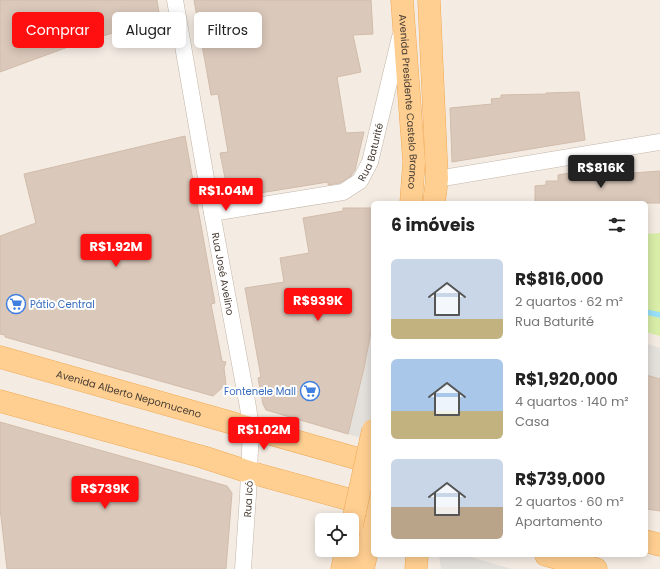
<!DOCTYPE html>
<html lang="pt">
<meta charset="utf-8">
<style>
body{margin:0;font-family:Poppins,sans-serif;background:#f6f6f6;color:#222;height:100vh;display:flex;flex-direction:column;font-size:15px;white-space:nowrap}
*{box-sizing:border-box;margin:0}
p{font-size:13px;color:#767676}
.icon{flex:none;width:22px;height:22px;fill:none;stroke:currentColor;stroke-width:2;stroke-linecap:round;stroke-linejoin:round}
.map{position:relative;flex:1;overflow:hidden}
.details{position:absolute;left:371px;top:201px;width:277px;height:356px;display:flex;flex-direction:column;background:#fff;border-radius:6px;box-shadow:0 2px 10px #0003}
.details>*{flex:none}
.guide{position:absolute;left:12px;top:12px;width:299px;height:36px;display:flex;gap:8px}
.fabs{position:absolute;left:315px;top:513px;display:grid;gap:8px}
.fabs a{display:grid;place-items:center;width:44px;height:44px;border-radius:6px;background:#fff;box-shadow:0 2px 10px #0003;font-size:20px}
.price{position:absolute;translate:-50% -34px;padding:0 9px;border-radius:4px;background:#ff0f10;color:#fff;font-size:13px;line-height:26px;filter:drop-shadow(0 1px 2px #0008)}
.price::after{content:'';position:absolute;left:50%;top:24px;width:12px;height:9px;margin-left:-6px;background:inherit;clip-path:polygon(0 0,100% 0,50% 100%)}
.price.selected{background:#222;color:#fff}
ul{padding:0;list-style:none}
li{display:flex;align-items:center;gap:12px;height:100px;padding:0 20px}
li span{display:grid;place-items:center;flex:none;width:112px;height:80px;border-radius:6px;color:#555}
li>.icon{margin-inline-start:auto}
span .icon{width:48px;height:48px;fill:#fffc;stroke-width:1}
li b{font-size:17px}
h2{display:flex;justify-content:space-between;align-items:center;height:48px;padding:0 20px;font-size:17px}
.tag{padding:0 14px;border-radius:6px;background:#fff;box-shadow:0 2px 10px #0003;font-size:14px;line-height:36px}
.tag.selected{background:#ff0f10;color:#fff}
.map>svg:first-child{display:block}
.green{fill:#d8eda7}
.parking{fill:#e4e0dc}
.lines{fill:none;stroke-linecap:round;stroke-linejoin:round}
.stream{stroke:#98e0f8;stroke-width:5.5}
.building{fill:#dac8ba;stroke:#d2bcaa}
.street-casing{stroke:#c3b5a8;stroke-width:17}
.primary-casing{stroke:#f0a954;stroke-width:23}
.street{stroke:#fff;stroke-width:16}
.primary{stroke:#ffcf91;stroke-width:22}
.primary-bridge-casing{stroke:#f0a954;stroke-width:23;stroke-linecap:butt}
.primary-bridge{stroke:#ffcf91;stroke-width:22}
.labels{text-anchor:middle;stroke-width:4;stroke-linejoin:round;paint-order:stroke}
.street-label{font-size:10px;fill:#463c33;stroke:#fff}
.shop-label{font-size:10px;fill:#366cbe;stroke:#fff;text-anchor:start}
</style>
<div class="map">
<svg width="660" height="569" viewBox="0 0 660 569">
<rect width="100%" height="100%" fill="#f4ece3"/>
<!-- green -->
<path class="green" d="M660 233V336L646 332V234Z"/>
<!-- parking -->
<g class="parking">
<path d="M373 321V442L348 434 364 368Z"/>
<path d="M646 343 660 348V379L646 375Z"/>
<path d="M439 555H464L512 569H441Z"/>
</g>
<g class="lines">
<!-- stream -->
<path class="stream" d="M646 312 660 315"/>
</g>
<!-- building -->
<g class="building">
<path d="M0 0H157L160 19 79 43 0 72Z"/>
<path d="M194 0H371L373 34 353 35 361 72 337 77 346 133 364 132 355 170 351 176 340 183 328 185V182L229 198 220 153 228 152 218 94 211 95Z"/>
<path d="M579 92 585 140 452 162 450 108 492 104 491 99 501 98V95L546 94V93Z"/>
<path d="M185 136 215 303 211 304 222 361 226 362 224 368 226 385 223 387 213 396 5 337V335L0 334V236L36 223 24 174Z"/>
<path d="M586 170V177L618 176V174L660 171V203H535V186L546 185V181H558V175Z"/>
<path d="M343 208H373V321L364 368 348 434 266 410 263 404 258 378 261 377 245 288 284 282 280 258 309 253 303 218 343 211Z"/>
<path d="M646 375 660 379V511L646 509Z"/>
<path d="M0 422 227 486 232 493 226 569H7L0 508Z"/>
</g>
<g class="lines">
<defs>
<g id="street">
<path id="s1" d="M175 0 212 213 248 407 251 428 248 495 243 569"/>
<path d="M437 179 660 142"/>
<path id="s2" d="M212 213 343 192 360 181 370 162 400 37"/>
</g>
<g id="primary">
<path id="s3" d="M402 0 414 162 411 203"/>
<path d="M429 0 437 179 434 203"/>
<path id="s4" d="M0 357 373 463"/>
<path d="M0 401 203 457 249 472 373 506"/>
<path d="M646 541 660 545"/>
<path d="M546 555 596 569"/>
<path d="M342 569 346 550"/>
<path d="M363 569 373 525"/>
<path d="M416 569 417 555"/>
</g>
</defs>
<!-- street casing -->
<use href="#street" class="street-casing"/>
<!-- primary casing -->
<use href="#primary" class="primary-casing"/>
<!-- street -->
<use href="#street" class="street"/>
<!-- primary -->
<use href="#primary" class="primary"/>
<defs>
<path id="primary-bridge" d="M352 525 373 430"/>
</defs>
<!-- primary-bridge casing -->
<use href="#primary-bridge" class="primary-bridge-casing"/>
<!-- primary-bridge -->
<use href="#primary-bridge" class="primary-bridge"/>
</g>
<!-- icons -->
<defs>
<symbol id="supermarket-ring" viewBox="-11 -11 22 22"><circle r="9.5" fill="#fff" stroke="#3f7fe0" stroke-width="1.5"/><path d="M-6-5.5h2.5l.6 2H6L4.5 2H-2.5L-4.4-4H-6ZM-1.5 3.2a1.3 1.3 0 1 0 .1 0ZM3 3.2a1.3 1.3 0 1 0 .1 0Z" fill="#3f7fe0"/></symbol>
</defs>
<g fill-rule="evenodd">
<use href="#supermarket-ring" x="5" y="293" width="22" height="22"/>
<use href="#supermarket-ring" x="299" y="380" width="22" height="22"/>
</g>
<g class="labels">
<!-- street labels -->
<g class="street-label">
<text dy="4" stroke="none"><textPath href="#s3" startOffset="102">Avenida Presidente Castelo Branco</textPath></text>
<text dy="4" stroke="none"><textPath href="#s2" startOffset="184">Rua Baturité</textPath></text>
<text dy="4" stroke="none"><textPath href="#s1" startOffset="278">Rua José Avelino</textPath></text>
<text dy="4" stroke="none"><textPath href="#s4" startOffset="134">Avenida Alberto Nepomuceno</textPath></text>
<text transform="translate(248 499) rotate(-87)" y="4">Rua Icó</text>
</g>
<!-- shop labels -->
<g class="shop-label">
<text x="30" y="308">Pátio Central</text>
<text x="296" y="395" text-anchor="end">Fontenele Mall</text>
</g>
</g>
</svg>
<div class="fabs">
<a><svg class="icon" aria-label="locate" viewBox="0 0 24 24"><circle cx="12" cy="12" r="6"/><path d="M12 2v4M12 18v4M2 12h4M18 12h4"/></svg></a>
</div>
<b class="price selected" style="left:601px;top:189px">R$816K</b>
<b class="price" style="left:226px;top:212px">R$1.04M</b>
<b class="price" style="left:116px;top:268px">R$1.92M</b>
<b class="price" style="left:318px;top:322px">R$939K</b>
<b class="price" style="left:264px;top:451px">R$1.02M</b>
<b class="price" style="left:105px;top:510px">R$739K</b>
<div class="guide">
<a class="tag selected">Comprar</a>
<a class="tag">Alugar</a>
<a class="tag">Filtros</a>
</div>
<section class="details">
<h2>6 imóveis<svg class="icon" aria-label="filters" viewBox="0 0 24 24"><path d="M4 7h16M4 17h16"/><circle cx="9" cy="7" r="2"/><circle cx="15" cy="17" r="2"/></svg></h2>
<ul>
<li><span style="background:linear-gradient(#c9d6e8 75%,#c2b280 0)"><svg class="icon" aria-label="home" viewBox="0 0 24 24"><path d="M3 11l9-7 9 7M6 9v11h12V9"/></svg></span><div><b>R$816,000</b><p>2 quartos · 62 m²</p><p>Rua Baturité</p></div></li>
<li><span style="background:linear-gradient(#a9c7e8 65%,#c2b280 0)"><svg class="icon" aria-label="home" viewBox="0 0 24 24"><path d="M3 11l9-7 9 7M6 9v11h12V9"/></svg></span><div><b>R$1,920,000</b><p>4 quartos · 140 m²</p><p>Casa</p></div></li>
<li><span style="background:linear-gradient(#c9d6e8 60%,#b9a48a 0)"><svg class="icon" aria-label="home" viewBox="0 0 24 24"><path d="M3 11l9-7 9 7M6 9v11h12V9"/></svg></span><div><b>R$739,000</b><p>2 quartos · 60 m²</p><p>Apartamento</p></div></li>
</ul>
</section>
</div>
